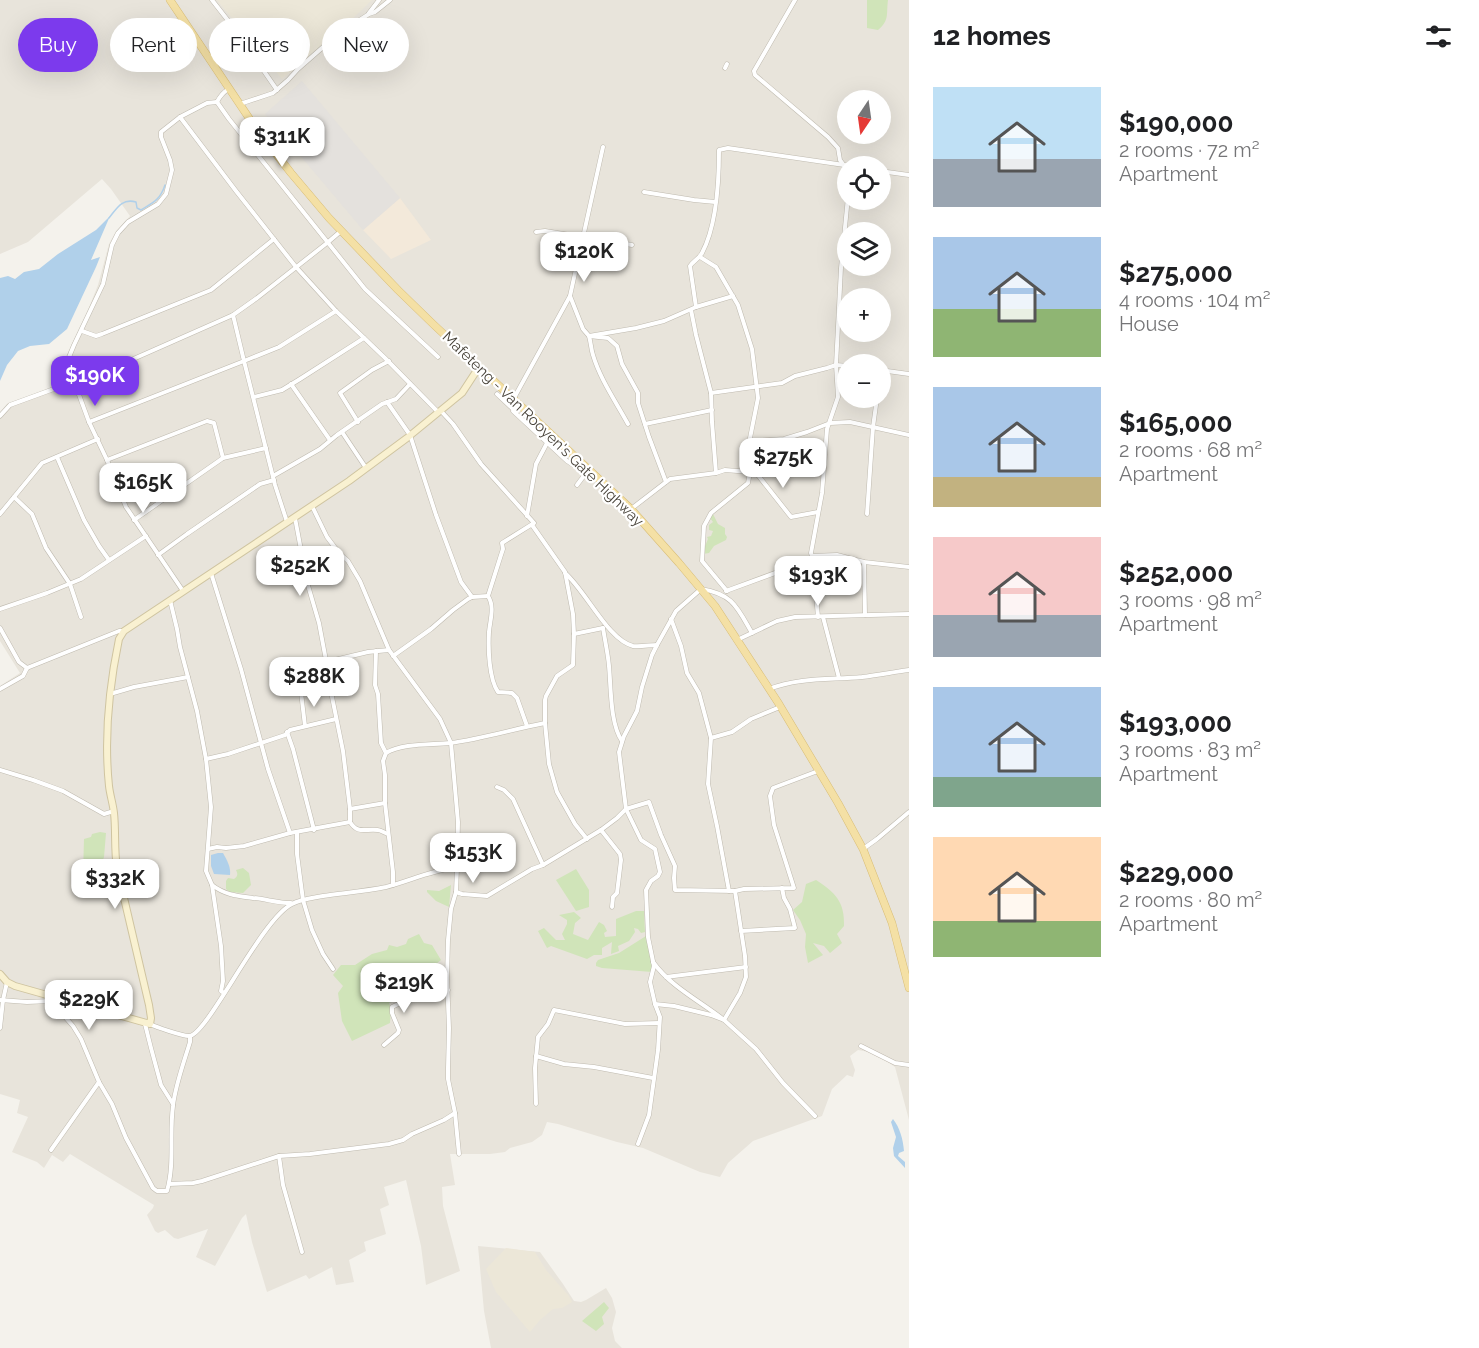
<!DOCTYPE html>
<meta charset="utf-8">
<style>
body{margin:0;font-family:Raleway,sans-serif;background:#f6f6f6;color:#202124;height:100vh;display:flex;flex-direction:column;font-size:22px;white-space:nowrap}
*{box-sizing:border-box;margin:0}
p{font-size:20px;color:#757577}
.icon{flex:none;width:33px;height:33px;fill:none;stroke:currentColor;stroke-width:2;stroke-linecap:round;stroke-linejoin:round}
.map{position:relative;flex:1;overflow:hidden}
.sheet{display:flex;flex-direction:column;background:#fff;width:570px}
.sheet>*{flex:none}
.banner{position:absolute;left:18px;top:18px;width:570px;height:54px;display:flex;gap:12px}
.needle{width:39px;rotate:193deg}
.tools{position:absolute;left:837px;top:90px;display:grid;gap:12px}
.tools a{display:grid;place-items:center;width:54px;height:54px;border-radius:50%;background:#fff;box-shadow:0 6px 24px #0002;font-size:30px}
.price{position:absolute;translate:-50% -51px;padding:0 14px;border-radius:12px;background:#fff;color:#222;font-size:20px;line-height:39px;filter:drop-shadow(0 2px 3px #0008)}
.price::after{content:'';position:absolute;left:50%;top:36px;width:18px;height:14px;margin-left:-9px;background:inherit;clip-path:polygon(0 0,100% 0,50% 100%)}
.price.selected{background:#7c3aed;color:#fff}
ul{padding:0;list-style:none}
li{display:flex;align-items:center;gap:18px;height:150px;padding:0 24px}
li span{display:grid;place-items:center;flex:none;width:168px;height:120px;border-radius:0px;color:#555}
li>.icon{margin-inline-start:auto}
span .icon{width:72px;height:72px;fill:#fffc;stroke-width:1}
li b{font-size:26px}
h2{display:flex;justify-content:space-between;align-items:center;height:72px;padding:0 24px;font-size:26px}
.chip{padding:0 21px;border-radius:27px;background:#fff;box-shadow:0 6px 24px #0002;font-size:21px;line-height:54px}
.chip.selected{background:#7c3aed;color:#fff}
main{display:flex;flex:1;min-height:0}
.map>svg:first-child{display:block}
.residential{fill:#e8e4db;fill-rule:evenodd}
.commercial{fill:#f3e9da}
.industrial{fill:#e4e1dd}
.education{fill:#ece7d8}
.green{fill:#d0e4b9}
.water{fill:#b0d0ea}
.lines{fill:none;stroke-linecap:round;stroke-linejoin:round}
.stream{stroke:#b0d0ea;stroke-width:1.5}
.street-casing{stroke:#bfbaaf;stroke-width:5}
.secondary-casing{stroke:#cfc4a0;stroke-width:8}
.primary-casing{stroke:#d8bd76;stroke-width:8}
.street{stroke:#fff;stroke-width:4}
.secondary{stroke:#f9f1d1;stroke-width:6}
.primary{stroke:#f4e0a5;stroke-width:7}
.labels{text-anchor:middle;stroke-width:4.5;stroke-linejoin:round;paint-order:stroke}
.street-label{font-size:15px;fill:#48433a;stroke:#fff}
</style>
<main>
<div class="map">
<svg width="909" height="1348" viewBox="0 0 909 1348">
<rect width="100%" height="100%" fill="#f4f2ec"/>
<!-- residential -->
<g class="residential">
<path d="M0 0H909V1120L895 1067 875 1053 858 1050 850 1056 855 1070 853 1077 847 1075 832 1089 822 1116 753 1141 728 1163 720 1177 700 1172 643 1148 617 1142 558 1124 547 1122 542 1135 532 1142 510 1148 505 1152 490 1154H450L455 1185 442 1187 443 1206 460 1271 426 1285 421 1246 406 1180 384 1187 389 1205 380 1209 386 1234 364 1242 366 1251 349 1260 354 1282 336 1285 332 1267 309 1279 306 1275 267 1292 252 1242 246 1214 242 1218 215 1266 196 1257 208 1229 178 1239 174 1238 165 1230 158 1233 155 1231 147 1215 153 1208 154 1205 70 1154 63 1162 52 1155 44 1168 37 1162 12 1152 28 1117 17 1113 20 1100 0 1094V686L20 673 0 641V412L7 404 69 381 64 361 86 315 98 285 109 244 115 233 130 216 111 189 102 179 28 242 0 254ZM848 100H880V134H848ZM848 166H880V200H848ZM848 232H880V266H848ZM848 298H880V332H848ZM848 364H880V398H848Z"/>
<path d="M478 1246 540 1252 563 1284 574 1301 581 1302 586 1300 606 1288 612 1298 616 1312 612 1328 615 1341 622 1348H491L484 1311Z"/>
</g>
<!-- commercial -->
<path class="commercial" d="M400 198 431 240 391 259 363 230Z"/>
<!-- industrial -->
<path class="industrial" d="M302 81 400 198 363 230 265 114Z"/>
<!-- education -->
<g class="education">
<path d="M217 0H372L345 26 282 79Z"/>
<path d="M506 1248 535 1252 546 1270 569 1296 572 1302 562 1308 553 1309 540 1320 530 1332 496 1292 486 1269Z"/>
</g>
<!-- green -->
<g class="green">
<path d="M867 0H888C886 14 890 20 878 30L867 28Z"/>
<path d="M713 514 718 524 725 528V534L727 537 726 540 714 546 709 553 703 554V551L708 539 707 537 711 536 713 531 709 530V525L713 522 710 518Z"/>
<path d="M100 832 106 833 104 857 100 868 83 874 84 839 91 837 92 834Z"/>
<path d="M243 868 249 873 251 885 243 893 230 892 226 889V881L228 878 234 879C238 876 238 874 236 870Z"/>
<path d="M576 869 589 890V907L576 911 556 880Z"/>
<path d="M816 880C835 892 845 902 844 926L837 934 842 943 830 953 824 946 813 943 823 955 808 963 805 947 806 934 800 920 793 910 802 902 806 884Z"/>
<path d="M451 885 449 907 436 901 427 892V890L439 891Z"/>
<path d="M636 911H644L645 932 641 933 638 929 634 928 635 932 629 941 618 946 619 951 611 954 612 942 602 948V955H594L587 959 551 946 547 948 538 931 544 928 556 940H565L562 934 567 924V920L559 915 574 912 581 918 575 923 573 934 588 940 599 922 604 925 607 931 604 933 605 937 616 936V919Z"/>
<path d="M419 934 424 943 432 945 441 960 430 969 418 974H404L403 977H406V981L398 987 401 998 389 1003 391 1008 390 1023 352 1041 342 1021 338 993 343 986 333 975 341 965H355L372 954 387 950 389 945 397 947 406 944 408 939Z"/>
<path d="M646 936 652 963V972L602 968 596 966V963L598 960 619 953Z"/>
<path d="M604 1302 609 1308 602 1317 604 1324 596 1331 582 1321Z"/>
</g>
<!-- water -->
<g class="water">
<path d="M110 216 91 260 100 257 96 267 67 329 49 344 30 346 18 351 7 365 0 381V278L8 276 15 279 24 272 39 269 58 254 96 230Z"/>
<path d="M218 853H223C227 860 231 867 230 875L214 874 211 866V855Z"/>
<path d="M893 1119C900 1128 903 1139 904 1151L899 1153 898 1156 905 1162V1168L894 1156 893 1148 896 1137 891 1122Z"/>
</g>
<g class="lines">
<!-- stream -->
<path class="stream" d="M109 218C117 208 122 198 136 202L137 208 141 210C154 202 160 200 165 185"/>
<defs>
<g id="street">
<path d="M212 0 237 32 277 90"/>
<path d="M795 0 754 71 755 75 828 137 838 148 840 160 848 171"/>
<path d="M369 13 379 0"/>
<path d="M725 68 727 64"/>
<path d="M217 102 229 119 365 289 438 357"/>
<path d="M217 102C220 96 223 92 229 89"/>
<path d="M240 104 273 93 288 80 298 69 339 33 369 14 375 12 390 0"/>
<path d="M180 117 236 191 296 267 336 311 385 358 438 412"/>
<path d="M880 171 909 175"/>
<path d="M644 192 694 200 715 202"/>
<path d="M536 232 545 231 632 245"/>
<path d="M700 257 716 267 738 305 752 349 758 398 750 438V472L748 483 711 513 704 526 702 561 727 591"/>
<path d="M570 296 583 329 589 336 608 338 617 346 622 364 638 393V403L649 437 666 482"/>
<path d="M696 307 690 266C693 261 699 259 702 253 717 225 719 182 719 150L728 148 851 166"/>
<path d="M691 310 696 335 711 393 712 422 716 473"/>
<path d="M82 331 96 336 102 334 211 290 274 239"/>
<path d="M880 370 909 374"/>
<path d="M291 384 330 440"/>
<path d="M711 393 782 383 795 376 827 368 836 365 848 366"/>
<path d="M497 394 514 410"/>
<path d="M254 397 282 390 300 379 364 338"/>
<path d="M514 398 570 296 603 147"/>
<path d="M387 402 410 435 436 515 461 582 472 597"/>
<path d="M517 404 513 411 567 461 586 473"/>
<path d="M441 411 453 424 481 464 534 523 502 543 503 549 501 555 488 596C495 607 490 620 489 632 488 649 489 679 498 692L512 693 517 698 527 726"/>
<path d="M0 416 10 405 122 364 233 315"/>
<path d="M89 422 244 361 233 315 257 298 327 243 341 231"/>
<path d="M358 422 340 393 372 370 389 361"/>
<path d="M628 424C616 402 600 379 593 355 591 349 591 343 589 336L636 328 664 321 696 307 733 296"/>
<path d="M645 424 712 410"/>
<path d="M342 432 366 468"/>
<path d="M750 443 757 441 784 439 807 432 830 423 850 422 909 435"/>
<path d="M57 457 84 520 99 546 109 560"/>
<path d="M107 460 207 421 214 423 223 458"/>
<path d="M273 476 320 449 337 435 382 404 396 399 410 384"/>
<path d="M577 485 586 473"/>
<path d="M14 497 32 514 46 548 70 584 81 617"/>
<path d="M312 506 327 537 339 553 348 561 360 581 389 650 440 719 451 743 458 822 457 868"/>
<path d="M631 509 670 479 716 473 725 470 750 472 757 474 791 517 818 512"/>
<path d="M0 514 42 463 98 439"/>
<path d="M867 514 873 427 877 398"/>
<path d="M527 516 536 464 547 443"/>
<path d="M134 520 223 458 266 448"/>
<path d="M287 522 275 485 244 361 279 347 336 311"/>
<path d="M532 525 565 572 573 614 574 634 573 665 557 676 546 696 545 700V723L549 764 557 792 575 824 587 839"/>
<path d="M158 555 187 534 260 484 274 480"/>
<path d="M812 556 837 555 864 562 909 567"/>
<path d="M864 562 865 615"/>
<path d="M211 573 241 669 268 769 290 833"/>
<path d="M565 573C586 591 608 640 633 646 640 647 650 645 657 645"/>
<path d="M183 591 126 507 107 460 89 422 67 362 74 345 103 284 112 245 118 233 128 222 158 204 166 194 172 170 170 160 161 137V132L180 117 207 103 217 102"/>
<path d="M726 591 813 559"/>
<path d="M170 600 177 629 180 647 197 711 206 759 211 807 206 871 212 885 221 946 223 981 221 991 224 993"/>
<path d="M0 609 47 593 81 579 146 536"/>
<path d="M818 617 813 560 811 553 822 493 827 429 838 397 836 365 841 268 848 197"/>
<path d="M823 617 839 678"/>
<path d="M671 619 681 646 687 673 699 693 711 738 708 784 717 826 729 891"/>
<path d="M0 628 19 662 27 668 119 631H123"/>
<path d="M603 628C605 641 608 654 609 666 611 687 610 724 622 741"/>
<path d="M574 634 603 628"/>
<path d="M737 640 777 621 795 617 909 614"/>
<path d="M376 651 375 685 378 694 381 743 386 753"/>
<path d="M393 656 431 629 453 610 468 599 472 597 488 596"/>
<path d="M326 662 368 652 389 650"/>
<path d="M330 687 343 751 350 809"/>
<path d="M0 689 23 676 27 668"/>
<path d="M769 689C799 677 832 680 862 677 878 675 894 672 909 670"/>
<path d="M286 691 301 692 331 687 319 623 307 582 295 518"/>
<path d="M301 692 305 726"/>
<path d="M110 694 134 687 188 677"/>
<path d="M287 732 293 749 314 830"/>
<path d="M711 738 732 732 751 719 780 707"/>
<path d="M206 759 228 754 285 735 290 730 336 719"/>
<path d="M0 770 33 780 63 791 104 814 114 811"/>
<path d="M497 787 504 790 513 799 543 865"/>
<path d="M350 822V809L385 803"/>
<path d="M601 830 620 854 621 860 617 893 613 897 612 907"/>
<path d="M297 832V854L303 900 312 930 323 954 333 969"/>
<path d="M208 849 217 847 226 848 244 846 290 833 350 822C358 835 366 828 378 830 380 830 387 834 388 834"/>
<path d="M863 849 877 839 909 812"/>
<path d="M212 885C225 895 238 896 253 898 266 899 278 903 291 903"/>
<path d="M393 885V872L385 803V775L383 761 386 753C402 743 431 745 450 743 482 739 513 729 545 723"/>
<path d="M456 892 451 909 448 940 447 978 449 1028 448 1068V1079L455 1113 459 1154"/>
<path d="M741 931 795 928 790 909 784 898 782 888"/>
<path d="M653 962C671 987 700 1001 724 1020L740 993 746 977 745 956 735 891"/>
<path d="M666 977 746 967"/>
<path d="M48 996 51 1001 73 1026 81 1039 99 1082 112 1104 126 1138 153 1188 157 1191H167C175 1163 169 1135 173 1106 175 1086 184 1062 190 1042V1037"/>
<path d="M0 1000 27 1002 51 1001"/>
<path d="M655 1004 674 1006 711 1015 724 1020 756 1049 783 1083 815 1116"/>
<path d="M145 1024 151 1048 161 1085 173 1104"/>
<path d="M150 1024C156 1027 182 1036 189 1036 207 1036 261 919 292 904 301 899 313 898 323 896 344 893 366 891 386 887 409 881 430 871 453 868H457L456 892 462 894 487 896 532 869 543 865 601 830 617 818 626 809 619 752 624 736 637 711 642 687 652 655 657 645 676 611 701 589C733 594 737 607 752 633"/>
<path d="M0 1028 3 1000 7 982"/>
<path d="M384 1045 398 1033 399 1030 392 1013V1007L409 999 448 990"/>
<path d="M861 1046 895 1063 909 1065"/>
<path d="M536 1056 564 1064 594 1067 653 1078"/>
<path d="M536 1104 535 1068 538 1037 548 1024 554 1010 625 1024 659 1023"/>
<path d="M638 1144 649 1115 658 1050 660 1017 655 1004 650 982 654 966 648 937 646 890 651 881 658 876 660 872 655 849 641 840 626 809 649 802 661 835 675 866 674 878 675 890 735 891 744 889 794 888 774 825 770 796 773 788 818 771"/>
<path d="M51 1150 99 1082"/>
<path d="M279 1156 283 1185 302 1252"/>
<path d="M169 1184 193 1183 202 1181 279 1156 310 1154 389 1144 403 1140 412 1134 444 1120 455 1113"/>
</g>
<path id="secondary" d="M0 974 7 982 15 986 150 1024 151 1018 149 1005 117 868C114 850 116 831 114 813 113 804 110 795 109 786 104 737 109 687 119 639L124 631 349 481 407 438 462 393 479 367"/>
<path id="primary" d="M170 0 255 127 291 173 329 218 398 290 433 324 631 509 679 563 715 606 779 704 838 803 863 849 892 923 909 988"/>
</defs>
<!-- street casing -->
<use href="#street" class="street-casing"/>
<!-- secondary casing -->
<use href="#secondary" class="secondary-casing"/>
<!-- primary casing -->
<use href="#primary" class="primary-casing"/>
<!-- street -->
<use href="#street" class="street"/>
<!-- secondary -->
<use href="#secondary" class="secondary"/>
<!-- primary -->
<use href="#primary" class="primary"/>
</g>
<g class="labels">
<!-- street labels -->
<g class="street-label">
<text transform="translate(543 429) rotate(44)" y="5">Mafeteng - Van Rooyen's Gate Highway</text>
</g>
</g>
</svg>
<div class="tools">
<a><svg class="needle" viewBox="-14 -14 28 28"><path d="M0-13l5 13h-10z" fill="#e53935"/><path d="M0 13l5-13h-10z" fill="#757577"/></svg></a>
<a><svg class="icon" aria-label="locate" viewBox="0 0 24 24"><circle cx="12" cy="12" r="6"/><path d="M12 2v4M12 18v4M2 12h4M18 12h4"/></svg></a>
<a><svg class="icon" aria-label="layers" viewBox="0 0 24 24"><path d="M12 4l9 5-9 5-9-5zM3 14l9 5 9-5"/></svg></a>
<a>+</a>
<a>−</a>
</div>
<b class="price" style="left:282px;top:168px">$311K</b>
<b class="price" style="left:584px;top:283px">$120K</b>
<b class="price selected" style="left:95px;top:407px">$190K</b>
<b class="price" style="left:783px;top:489px">$275K</b>
<b class="price" style="left:143px;top:514px">$165K</b>
<b class="price" style="left:300px;top:597px">$252K</b>
<b class="price" style="left:818px;top:607px">$193K</b>
<b class="price" style="left:314px;top:708px">$288K</b>
<b class="price" style="left:473px;top:884px">$153K</b>
<b class="price" style="left:115px;top:910px">$332K</b>
<b class="price" style="left:404px;top:1014px">$219K</b>
<b class="price" style="left:89px;top:1031px">$229K</b>
<div class="banner">
<a class="chip selected">Buy</a>
<a class="chip">Rent</a>
<a class="chip">Filters</a>
<a class="chip">New</a>
</div>
</div>
<section class="sheet">
<h2>12 homes<svg class="icon" aria-label="filters" viewBox="0 0 24 24"><path d="M4 7h16M4 17h16"/><circle cx="9" cy="7" r="2"/><circle cx="15" cy="17" r="2"/></svg></h2>
<ul>
<li><span style="background:linear-gradient(#bfe0f5 60%,#9aa5b1 0)"><svg class="icon" aria-label="home" viewBox="0 0 24 24"><path d="M3 11l9-7 9 7M6 9v11h12V9"/></svg></span><div><b>$190,000</b><p>2 rooms · 72 m²</p><p>Apartment</p></div></li>
<li><span style="background:linear-gradient(#a9c7e8 60%,#8fb573 0)"><svg class="icon" aria-label="home" viewBox="0 0 24 24"><path d="M3 11l9-7 9 7M6 9v11h12V9"/></svg></span><div><b>$275,000</b><p>4 rooms · 104 m²</p><p>House</p></div></li>
<li><span style="background:linear-gradient(#a9c7e8 75%,#c2b280 0)"><svg class="icon" aria-label="home" viewBox="0 0 24 24"><path d="M3 11l9-7 9 7M6 9v11h12V9"/></svg></span><div><b>$165,000</b><p>2 rooms · 68 m²</p><p>Apartment</p></div></li>
<li><span style="background:linear-gradient(#f6c9c9 65%,#9aa5b1 0)"><svg class="icon" aria-label="home" viewBox="0 0 24 24"><path d="M3 11l9-7 9 7M6 9v11h12V9"/></svg></span><div><b>$252,000</b><p>3 rooms · 98 m²</p><p>Apartment</p></div></li>
<li><span style="background:linear-gradient(#a9c7e8 75%,#7fa58c 0)"><svg class="icon" aria-label="home" viewBox="0 0 24 24"><path d="M3 11l9-7 9 7M6 9v11h12V9"/></svg></span><div><b>$193,000</b><p>3 rooms · 83 m²</p><p>Apartment</p></div></li>
<li><span style="background:linear-gradient(#ffd9b3 70%,#8fb573 0)"><svg class="icon" aria-label="home" viewBox="0 0 24 24"><path d="M3 11l9-7 9 7M6 9v11h12V9"/></svg></span><div><b>$229,000</b><p>2 rooms · 80 m²</p><p>Apartment</p></div></li>
</ul>
</section>
</main>
